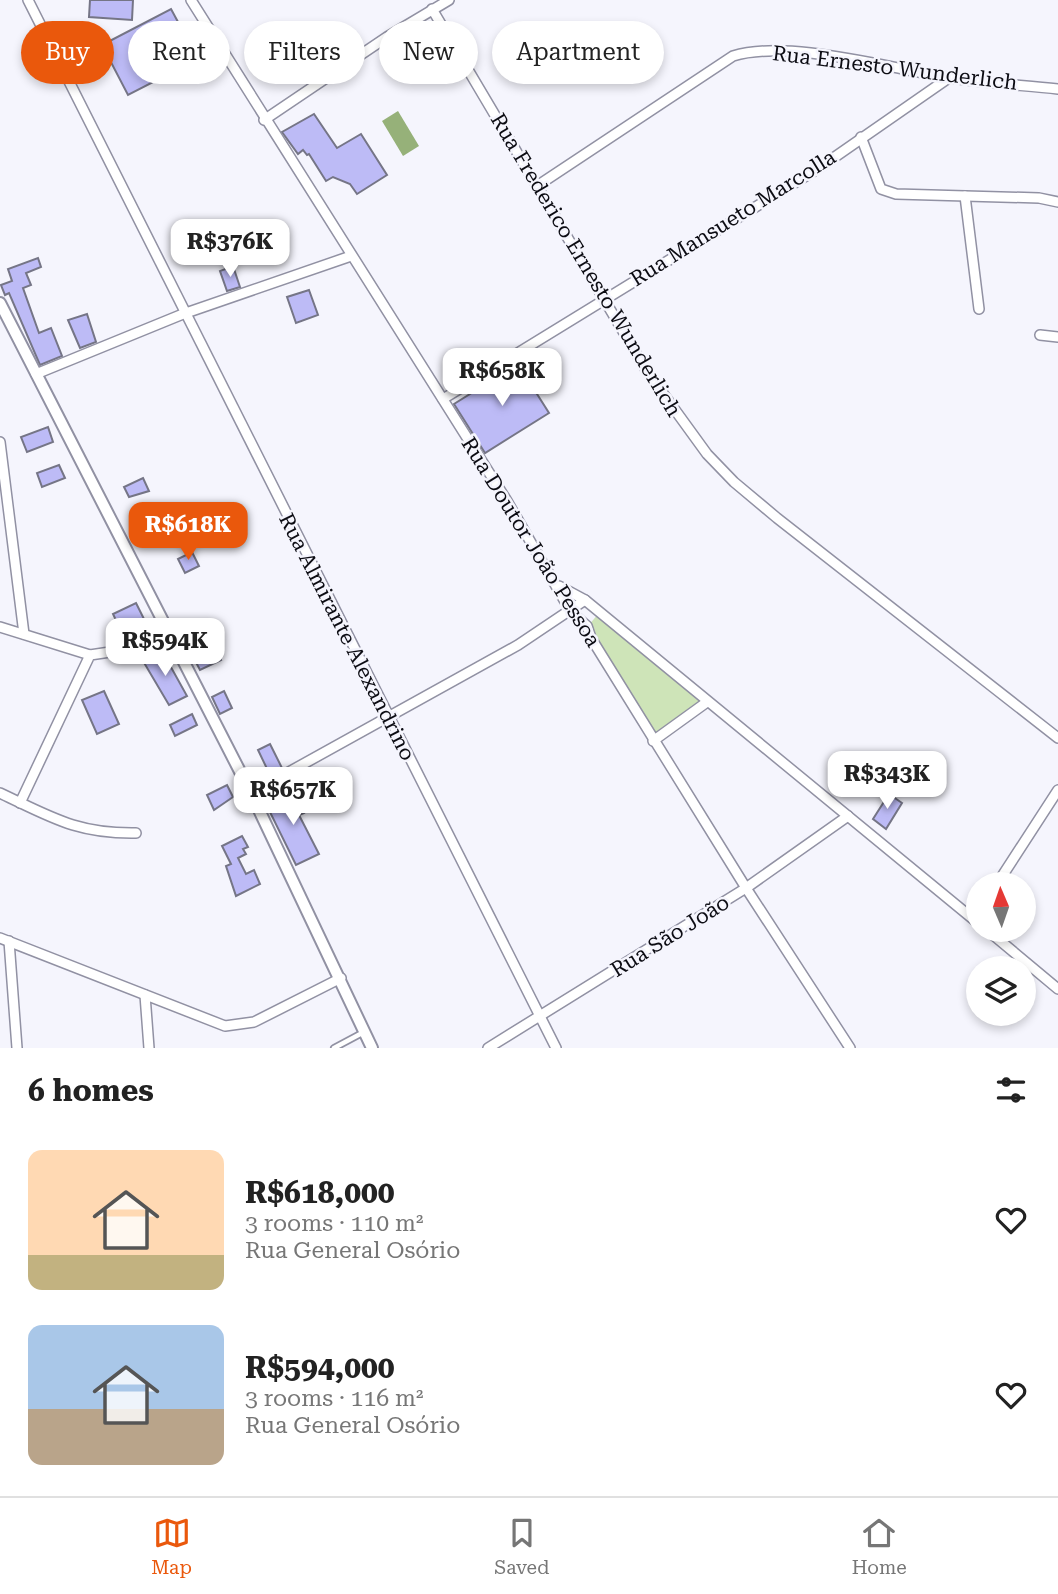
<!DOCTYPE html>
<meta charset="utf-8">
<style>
body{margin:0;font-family:"Roboto Serif",serif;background:#f2f2f2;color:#222;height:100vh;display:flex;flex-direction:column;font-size:26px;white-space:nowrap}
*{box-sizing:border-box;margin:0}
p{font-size:23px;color:#767676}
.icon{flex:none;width:38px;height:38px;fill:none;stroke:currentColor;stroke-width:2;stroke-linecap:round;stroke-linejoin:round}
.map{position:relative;height:1048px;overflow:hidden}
.panel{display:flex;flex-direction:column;background:#fff;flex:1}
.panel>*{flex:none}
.guide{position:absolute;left:21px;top:21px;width:700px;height:63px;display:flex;gap:14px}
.needle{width:46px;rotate:358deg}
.tools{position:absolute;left:966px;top:872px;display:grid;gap:14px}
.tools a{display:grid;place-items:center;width:70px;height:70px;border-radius:50%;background:#fff;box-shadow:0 4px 10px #0003;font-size:35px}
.price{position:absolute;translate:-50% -60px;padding:0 16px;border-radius:14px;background:#fff;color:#222;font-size:23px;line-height:46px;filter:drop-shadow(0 2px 4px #0008)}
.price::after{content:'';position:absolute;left:50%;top:42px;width:21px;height:16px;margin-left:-10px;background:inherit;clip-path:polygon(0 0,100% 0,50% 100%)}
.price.current{background:#ea580c;color:#fff}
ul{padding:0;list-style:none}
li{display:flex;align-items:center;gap:21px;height:175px;padding:0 28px}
li span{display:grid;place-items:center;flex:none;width:196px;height:140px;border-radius:14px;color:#555}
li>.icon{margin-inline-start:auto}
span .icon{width:84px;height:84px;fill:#fffc;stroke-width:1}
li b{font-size:30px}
h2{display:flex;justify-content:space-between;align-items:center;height:84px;padding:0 28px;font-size:30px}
.chip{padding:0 24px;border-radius:32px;background:#fff;box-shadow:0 4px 10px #0003;font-size:24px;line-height:63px}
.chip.current{background:#ea580c;color:#fff}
.tab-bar{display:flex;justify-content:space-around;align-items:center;height:98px;border-top:2px solid #e0e0e0;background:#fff;font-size:19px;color:#767676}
.tab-bar a{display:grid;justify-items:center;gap:4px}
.tab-bar .current{color:#ea580c}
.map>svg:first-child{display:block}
.green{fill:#cee4b8}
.water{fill:#96b179}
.building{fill:#bdbbf6;stroke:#757586;stroke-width:2}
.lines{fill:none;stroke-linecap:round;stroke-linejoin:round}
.service-casing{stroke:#9191a3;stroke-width:8}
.minor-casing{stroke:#9191a3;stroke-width:12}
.tertiary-casing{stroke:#9191a3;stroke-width:14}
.service{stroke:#fff;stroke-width:4.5}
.minor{stroke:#fff;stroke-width:9}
.tertiary{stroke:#fff;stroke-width:10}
.labels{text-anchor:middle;stroke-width:5;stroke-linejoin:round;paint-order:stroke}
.street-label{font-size:21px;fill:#0c0c13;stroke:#f5f5fd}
</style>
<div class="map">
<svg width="1058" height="1048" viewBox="0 0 1058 1048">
<rect width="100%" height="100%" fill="#f5f5fd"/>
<!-- green -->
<path class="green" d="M599 613 706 702 654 739 588 626Z"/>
<!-- water -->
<path class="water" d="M398 111 419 146 403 156 382 121Z"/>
<!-- building -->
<g class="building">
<path d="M90 0H133L132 20 89 17Z"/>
<path d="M171 9 198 59 128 95 102 45Z"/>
<path d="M314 114 337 148 361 134 387 175 357 194 350 184 333 177 326 181 309 154 307 155 303 150 298 154 282 132Z"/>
<path d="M38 258 41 267 26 273 31 285 23 288 39 333 51 328 62 356 40 365 9 293 5 295 1 285 12 281 8 269Z"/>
<path d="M233 266 240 287 227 291 220 271Z"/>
<path d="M309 290 318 315 296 323 287 297Z"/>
<path d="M87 314 96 342 80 348 68 320Z"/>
<path d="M518 364 549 413 485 453 454 404Z"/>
<path d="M48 427 53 442 27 452 21 437Z"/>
<path d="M59 465 65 478 42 487 37 473Z"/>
<path d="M143 478 149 491 129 497 124 487Z"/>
<path d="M192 552 199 566 185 573 178 559Z"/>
<path d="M136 603 145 621 122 633 113 614Z"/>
<path d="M210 639 221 660 200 670 189 649Z"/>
<path d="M162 651 187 696 169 705 143 661Z"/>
<path d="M104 691 119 724 97 734 82 700Z"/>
<path d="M224 691 232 708 220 714 212 697Z"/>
<path d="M192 714 197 725 175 736 170 725Z"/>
<path d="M270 744 282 768 270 775 258 750Z"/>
<path d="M227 785 233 797 214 810 207 795Z"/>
<path d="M293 790 304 813 299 815 319 854 296 865 266 804Z"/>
<path d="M889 794 902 803 886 829 873 819Z"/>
<path d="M242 836 248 847 243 849 246 854 238 858 246 874 254 870 260 884 236 896 226 866 231 864 222 846Z"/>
</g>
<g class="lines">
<defs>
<path id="service" d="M334 1048 364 1032"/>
<g id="minor">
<path d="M28 0 556 1048"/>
<path d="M191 0 507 501 571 612 587 626 591 638 746 888 850 1048"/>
<path d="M432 9 646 370 707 454 734 482 777 518 1058 738"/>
<path d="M264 120 387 37 449 0"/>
<path d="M861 137 881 189 896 194 1039 198 1058 202"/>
<path d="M537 186 733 56C788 39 888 68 946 77 983 83 1021 85 1058 89"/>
<path d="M965 196 979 309"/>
<path d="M1040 335 1058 337"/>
<path d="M36 374 183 314 351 256"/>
<path d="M443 399 819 168 950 77"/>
<path d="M0 442 24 634"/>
<path d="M559 586 585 600 978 923"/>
<path d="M0 627 90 655"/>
<path d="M653 741 707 702"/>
<path d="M0 793C51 817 77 834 136 833"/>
<path d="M251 793 518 645 585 600"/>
<path d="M20 803 90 655 110 652 164 622"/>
<path d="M997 884 1058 790"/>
<path d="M986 929 1058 989"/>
<path d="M0 938 225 1026 254 1022 341 978"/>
<path d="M9 941 17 1048"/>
<path d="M145 995 149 1048"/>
<path d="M488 1048 746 888 848 816"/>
</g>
<path id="tertiary" d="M0 303 251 793 372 1048"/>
</defs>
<!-- service casing -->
<use href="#service" class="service-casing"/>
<!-- minor casing -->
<use href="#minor" class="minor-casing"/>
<!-- tertiary casing -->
<use href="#tertiary" class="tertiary-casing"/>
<!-- service -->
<use href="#service" class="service"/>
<!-- minor -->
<use href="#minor" class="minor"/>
<!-- tertiary -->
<use href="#tertiary" class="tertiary"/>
</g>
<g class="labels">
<!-- street labels -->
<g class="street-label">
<text transform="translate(895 68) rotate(7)" y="7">Rua Ernesto Wunderlich</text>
<text transform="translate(733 218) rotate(-32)" y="7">Rua Mansueto Marcolla</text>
<text transform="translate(586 265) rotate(59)" y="7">Rua Frederico Ernesto Wunderlich</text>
<text transform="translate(531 542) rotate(58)" y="7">Rua Doutor João Pessoa</text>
<text transform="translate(347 637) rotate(63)" y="7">Rua Almirante Alexandrino</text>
<text transform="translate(670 936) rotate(-32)" y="7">Rua São João</text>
</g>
</g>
</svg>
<div class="tools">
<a><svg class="needle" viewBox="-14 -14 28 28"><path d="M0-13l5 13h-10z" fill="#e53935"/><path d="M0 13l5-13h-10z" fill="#767676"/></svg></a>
<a><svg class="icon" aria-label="layers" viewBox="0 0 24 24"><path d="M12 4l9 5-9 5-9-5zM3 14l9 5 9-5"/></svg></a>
</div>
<b class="price" style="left:230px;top:279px">R$376K</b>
<b class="price" style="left:502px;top:408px">R$658K</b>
<b class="price current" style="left:188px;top:562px">R$618K</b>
<b class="price" style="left:165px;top:678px">R$594K</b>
<b class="price" style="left:887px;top:811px">R$343K</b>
<b class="price" style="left:293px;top:827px">R$657K</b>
<div class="guide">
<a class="chip current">Buy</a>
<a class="chip">Rent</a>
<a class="chip">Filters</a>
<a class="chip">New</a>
<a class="chip">Apartment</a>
</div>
</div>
<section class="panel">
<h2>6 homes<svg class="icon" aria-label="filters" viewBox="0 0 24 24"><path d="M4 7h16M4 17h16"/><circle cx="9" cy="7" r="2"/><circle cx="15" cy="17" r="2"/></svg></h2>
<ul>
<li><span style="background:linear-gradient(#ffd9b3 75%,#c2b280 0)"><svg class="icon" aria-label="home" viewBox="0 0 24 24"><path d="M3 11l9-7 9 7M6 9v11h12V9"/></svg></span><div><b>R$618,000</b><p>3 rooms · 110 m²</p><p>Rua General Osório</p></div><svg class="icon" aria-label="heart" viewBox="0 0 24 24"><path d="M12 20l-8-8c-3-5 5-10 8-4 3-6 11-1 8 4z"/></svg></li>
<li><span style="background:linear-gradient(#a9c7e8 60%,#b9a48a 0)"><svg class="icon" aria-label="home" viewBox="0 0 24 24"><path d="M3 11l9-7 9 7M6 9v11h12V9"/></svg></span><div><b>R$594,000</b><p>3 rooms · 116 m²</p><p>Rua General Osório</p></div><svg class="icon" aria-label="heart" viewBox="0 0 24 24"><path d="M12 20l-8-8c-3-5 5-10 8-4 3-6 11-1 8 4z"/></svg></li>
</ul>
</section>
<nav class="tab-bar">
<a class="current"><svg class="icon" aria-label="map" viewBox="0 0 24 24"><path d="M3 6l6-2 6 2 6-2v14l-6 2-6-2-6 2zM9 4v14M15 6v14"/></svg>Map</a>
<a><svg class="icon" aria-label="saved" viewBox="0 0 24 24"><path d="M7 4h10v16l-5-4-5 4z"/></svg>Saved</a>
<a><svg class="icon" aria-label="home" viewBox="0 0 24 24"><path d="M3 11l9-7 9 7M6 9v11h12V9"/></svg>Home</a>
</nav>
